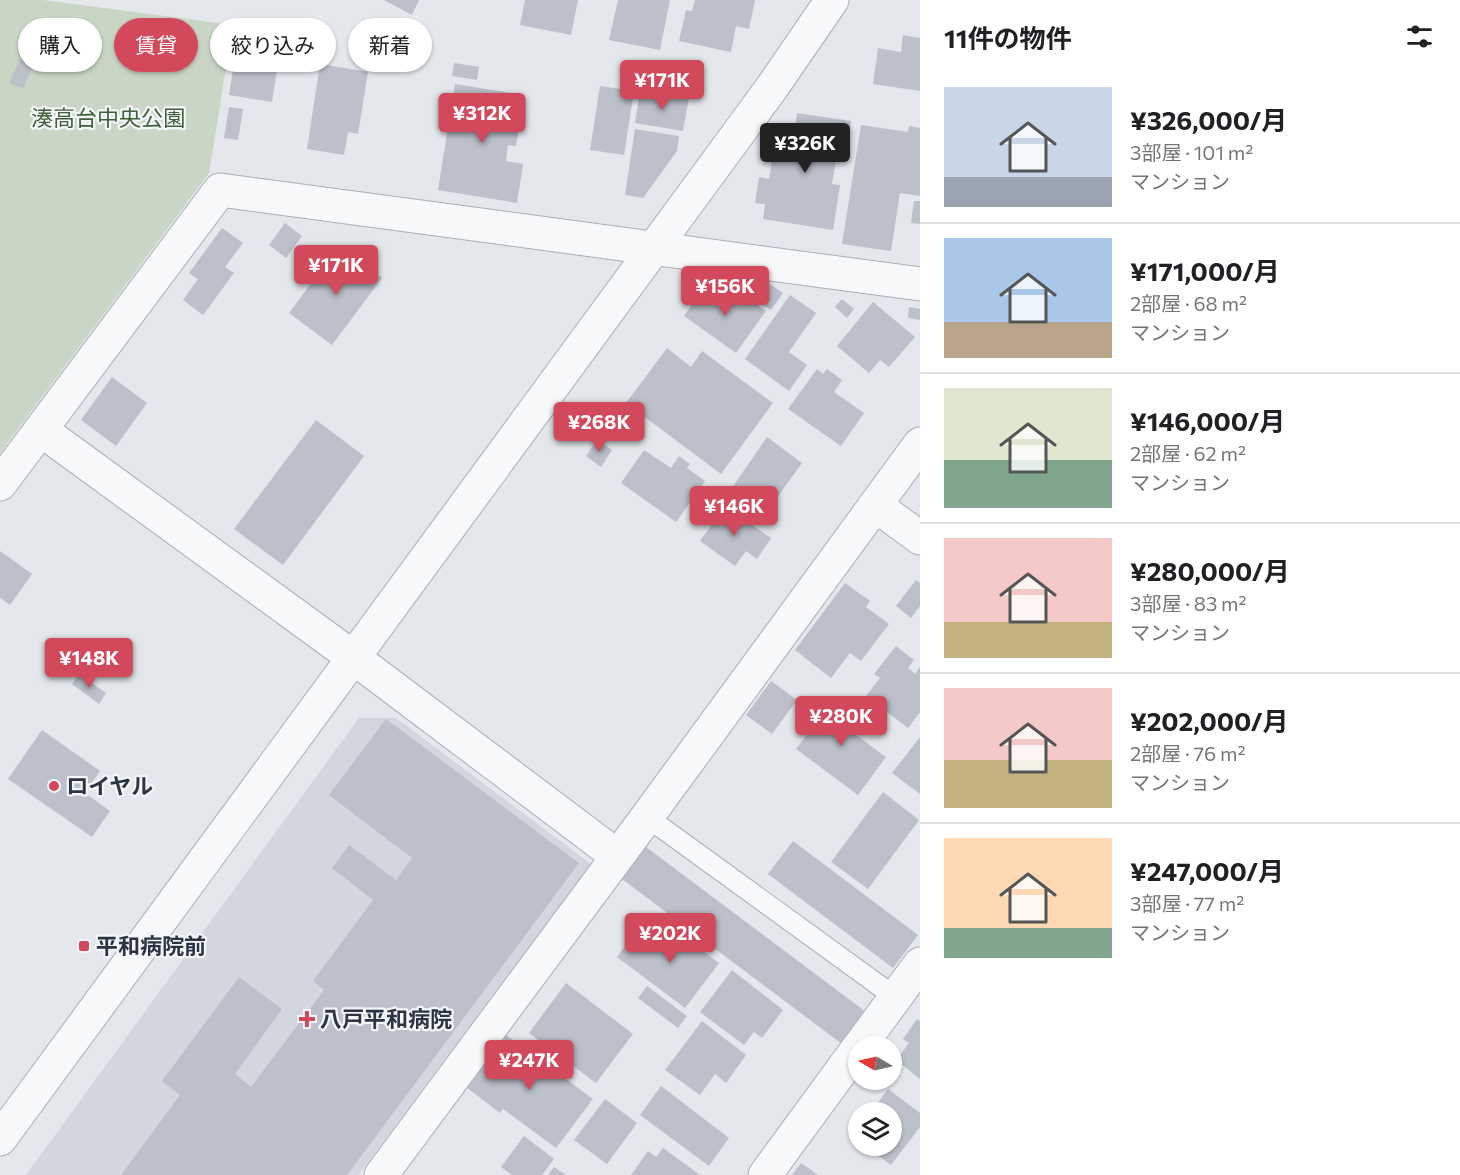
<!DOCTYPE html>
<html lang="ja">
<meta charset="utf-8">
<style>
body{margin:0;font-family:Commissioner,"Noto Sans JP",sans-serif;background:#f6f6f6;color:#202124;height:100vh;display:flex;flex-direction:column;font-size:22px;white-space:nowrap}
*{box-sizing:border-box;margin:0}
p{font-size:20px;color:#757577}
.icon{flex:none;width:33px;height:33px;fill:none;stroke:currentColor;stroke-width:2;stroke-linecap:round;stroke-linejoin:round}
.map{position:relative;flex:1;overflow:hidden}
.side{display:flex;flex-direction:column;background:#fff;width:540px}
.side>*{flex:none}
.guide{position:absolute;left:18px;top:18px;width:570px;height:54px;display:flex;gap:12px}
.needle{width:39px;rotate:279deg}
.fabs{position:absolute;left:848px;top:1036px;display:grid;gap:12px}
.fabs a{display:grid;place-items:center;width:54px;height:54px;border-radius:50%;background:#fff;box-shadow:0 2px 4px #0004;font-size:30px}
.price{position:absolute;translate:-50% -51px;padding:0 14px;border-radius:6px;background:#d1495b;color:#fff;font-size:20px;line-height:39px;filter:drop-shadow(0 2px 3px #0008)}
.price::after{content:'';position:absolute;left:50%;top:36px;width:18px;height:14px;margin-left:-9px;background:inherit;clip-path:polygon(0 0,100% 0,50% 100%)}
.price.current{background:#222;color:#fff}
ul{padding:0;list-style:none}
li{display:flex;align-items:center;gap:18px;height:150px;padding:0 24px}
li+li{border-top:2px solid #e0e0e0}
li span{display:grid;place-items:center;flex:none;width:168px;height:120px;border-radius:0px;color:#555}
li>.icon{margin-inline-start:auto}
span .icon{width:72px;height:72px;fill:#fffc;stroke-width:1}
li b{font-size:26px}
h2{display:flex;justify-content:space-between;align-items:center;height:72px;padding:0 24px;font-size:26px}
.pill{padding:0 21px;border-radius:27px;background:#fff;box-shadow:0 2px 4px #0004;font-size:21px;line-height:54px}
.pill.current{background:#d1495b;color:#fff}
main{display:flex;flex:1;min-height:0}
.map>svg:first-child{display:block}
.built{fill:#d2d6de}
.green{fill:#c9d6c5}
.building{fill:#bbc0ca}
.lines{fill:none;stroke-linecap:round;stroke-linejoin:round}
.service-casing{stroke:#a9aeb7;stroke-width:22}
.minor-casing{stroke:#a9aeb7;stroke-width:35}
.tertiary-casing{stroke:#a9aeb7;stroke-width:35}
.service{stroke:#f7f8fa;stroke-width:20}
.minor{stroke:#f7f8fa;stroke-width:33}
.tertiary{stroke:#f7f8fa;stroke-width:33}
.poi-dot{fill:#d1495b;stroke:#f4f6f9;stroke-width:2}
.labels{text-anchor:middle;stroke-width:4.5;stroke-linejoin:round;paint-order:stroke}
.park-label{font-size:22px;fill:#3f6138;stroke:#f4f6f9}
.poi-label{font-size:22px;font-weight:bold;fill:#2b3445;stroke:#f4f6f9;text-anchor:start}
</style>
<main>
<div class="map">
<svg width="920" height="1175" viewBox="0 0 920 1175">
<rect width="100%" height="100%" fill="#e4e7ec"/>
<!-- built -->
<path class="built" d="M359 718H396L591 864 358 1175H26Z"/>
<!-- green -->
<path class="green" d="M0 0H43L233 25 209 173 0 453Z"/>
<!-- building -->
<g class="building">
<path d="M384 0H419L412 15Z"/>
<path d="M525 0H578L571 35 520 25Z"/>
<path d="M618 0H670L660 50 609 40Z"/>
<path d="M695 0H755L749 29 736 26 731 52 679 41 686 10 692 11Z"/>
<path d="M903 35 920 38V91L873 84 878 48 901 52Z"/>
<path d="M238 38 281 45 272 102 229 95Z"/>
<path d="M22 55 35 61 23 89 9 83Z"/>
<path d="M454 63 479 67 477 80 452 76Z"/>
<path d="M320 64 368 72 358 134 348 132 344 155 307 149Z"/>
<path d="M455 84 524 95 516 146 508 145 506 161 523 164 517 203 438 190Z"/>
<path d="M600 86 634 91 624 155 590 150Z"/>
<path d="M640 91 689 98 683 131 635 123Z"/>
<path d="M229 107 243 109 238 140 224 138Z"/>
<path d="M797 113 851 121 848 143 839 142 832 184 840 185 833 230 763 219 765 204 755 203 759 177 769 179 776 137 793 140Z"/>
<path d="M861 125 908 132 909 126 920 128V196L900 193 891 251 842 244Z"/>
<path d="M635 129 679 136 677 151 643 198 625 195Z"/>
<path d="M914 201H920V224L911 223Z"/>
<path d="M285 223 302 236 286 258 269 245Z"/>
<path d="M222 228 243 243 225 267 234 273 203 315 183 300 198 279 189 273Z"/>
<path d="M339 246 382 278 332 345 289 313Z"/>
<path d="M708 282 742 306 747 298 766 311 736 353 684 316Z"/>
<path d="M768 283 783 293 771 310 756 300Z"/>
<path d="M790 295 816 313 789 352 807 365 789 391 745 359Z"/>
<path d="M842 299 854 309 847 318 835 307Z"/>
<path d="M873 302 915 337 889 367 880 360 869 373 837 346Z"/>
<path d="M909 307 920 309V320L908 318Z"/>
<path d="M667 348 691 367 702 351 773 403 721 474 626 403Z"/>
<path d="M817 369 823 374 827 369 842 380 834 392 864 413 841 446 788 409Z"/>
<path d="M112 377 147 403 116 446 81 420Z"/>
<path d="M316 420 364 456 283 565 234 529Z"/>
<path d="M767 437 802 463 766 513 761 509 754 519 740 509 747 499 732 488Z"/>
<path d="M597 440 612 450 601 467 586 456Z"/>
<path d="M644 450 671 468 679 456 690 464 687 468 705 481 676 522 621 483Z"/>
<path d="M725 506 771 538 757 559 746 551 735 566 700 541Z"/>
<path d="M0 551 32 574 10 605 0 598Z"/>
<path d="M916 580 920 583V606L911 618 896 606Z"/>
<path d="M845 583 870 601 866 607 889 624 861 661 850 653 831 678 795 650Z"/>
<path d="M896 646 914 660 908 668 915 674 920 667V712L908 728 866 696 880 678 874 674Z"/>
<path d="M79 674 106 693 99 704 72 684Z"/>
<path d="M771 681 797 700 772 734 746 715Z"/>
<path d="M829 696 865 723 856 735 886 757 858 795 796 749 812 728 808 725Z"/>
<path d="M386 719 579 863 347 1175H121L180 1095 162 1081 239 977 282 1009 235 1074 251 1087 324 990 313 981 373 900 332 868 349 845 396 880 412 858 329 795Z"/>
<path d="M42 730 100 771 85 793 110 811 92 837 8 779Z"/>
<path d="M920 737V794L892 773Z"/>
<path d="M883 792 919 820 868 889 831 862Z"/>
<path d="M793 841 918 935 893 968 768 874Z"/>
<path d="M646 847 866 1012 842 1044 622 879Z"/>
<path d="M652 924 669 937 674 930 719 963 685 1008 617 957 631 938 638 943Z"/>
<path d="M732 970 783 1010 762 1038 754 1032 744 1045 700 1012Z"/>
<path d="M566 983 633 1034 596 1083 529 1033Z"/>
<path d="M647 986 687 1016 678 1028 638 998Z"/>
<path d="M917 1019 920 1021V1079L896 1060 909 1043 903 1039Z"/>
<path d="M702 1021 746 1055 726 1083 715 1074 700 1095 665 1070Z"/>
<path d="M505 1034 593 1099 556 1148 503 1109 500 1113 466 1087Z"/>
<path d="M661 1086 729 1138 709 1166 640 1115Z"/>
<path d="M888 1089 920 1113V1127L891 1165 865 1146H891V1113H870Z"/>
<path d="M605 1099 637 1123 607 1164 574 1140Z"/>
<path d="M524 1136 554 1159 542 1175H512L501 1167Z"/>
<path d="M663 1148 700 1175H631L648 1151 656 1157Z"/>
<path d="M801 1163 818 1175H792Z"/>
<path d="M554 1167 566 1175H548Z"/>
</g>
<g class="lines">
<defs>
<path id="service" d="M647 817 895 997"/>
<g id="minor">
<path d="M41 430 354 658 617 856"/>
<path d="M0 484 220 190 920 284"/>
<path d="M875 505 920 538"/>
<path d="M859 1047 920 964"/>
<path d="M381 1175 647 817 920 444"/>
<path d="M765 1175 858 1048"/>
</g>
<path id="tertiary" d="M0 1139 773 86 832 0"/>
</defs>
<!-- service casing -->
<use href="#service" class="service-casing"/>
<!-- minor casing -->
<use href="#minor" class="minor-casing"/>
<!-- tertiary casing -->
<use href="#tertiary" class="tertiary-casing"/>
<!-- service -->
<use href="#service" class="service"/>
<!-- minor -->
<use href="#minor" class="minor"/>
<!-- tertiary -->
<use href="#tertiary" class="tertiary"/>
</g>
<!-- markers -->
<g class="poi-dot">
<circle cx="54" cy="786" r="6"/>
<rect x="78" y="940" width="12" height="12" rx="3"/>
<path d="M304 1010h6v6h6v6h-6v6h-6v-6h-6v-6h6z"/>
</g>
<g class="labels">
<!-- park labels -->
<g class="park-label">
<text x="108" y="126">湊高台中央公園</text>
</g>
<!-- poi labels -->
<g class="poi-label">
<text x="66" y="794">ロイヤル</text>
<text x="96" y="954">平和病院前</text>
<text x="320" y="1027">八戸平和病院</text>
</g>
</g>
</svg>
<div class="fabs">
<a><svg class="needle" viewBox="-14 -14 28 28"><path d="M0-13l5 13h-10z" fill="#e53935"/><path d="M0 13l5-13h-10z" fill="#757577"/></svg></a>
<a><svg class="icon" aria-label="layers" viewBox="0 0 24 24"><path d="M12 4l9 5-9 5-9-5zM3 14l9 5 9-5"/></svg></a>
</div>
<b class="price" style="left:662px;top:111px">¥171K</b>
<b class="price" style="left:482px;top:144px">¥312K</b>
<b class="price current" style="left:805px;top:174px">¥326K</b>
<b class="price" style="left:336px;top:296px">¥171K</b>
<b class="price" style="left:725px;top:317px">¥156K</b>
<b class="price" style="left:599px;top:453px">¥268K</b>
<b class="price" style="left:734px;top:537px">¥146K</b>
<b class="price" style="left:89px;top:689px">¥148K</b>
<b class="price" style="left:841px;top:747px">¥280K</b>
<b class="price" style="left:670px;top:964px">¥202K</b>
<b class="price" style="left:529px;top:1091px">¥247K</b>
<div class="guide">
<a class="pill">購入</a>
<a class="pill current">賃貸</a>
<a class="pill">絞り込み</a>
<a class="pill">新着</a>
</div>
</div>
<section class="side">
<h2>11件の物件<svg class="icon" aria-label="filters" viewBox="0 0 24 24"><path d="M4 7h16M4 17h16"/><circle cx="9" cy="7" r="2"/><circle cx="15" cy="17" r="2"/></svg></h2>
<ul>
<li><span style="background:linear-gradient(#c9d6e8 75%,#9aa5b1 0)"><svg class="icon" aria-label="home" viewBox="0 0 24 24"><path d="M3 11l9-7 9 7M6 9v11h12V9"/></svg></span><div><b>¥326,000/月</b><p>3部屋 · 101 m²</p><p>マンション</p></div></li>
<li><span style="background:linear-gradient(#a9c7e8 70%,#b9a48a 0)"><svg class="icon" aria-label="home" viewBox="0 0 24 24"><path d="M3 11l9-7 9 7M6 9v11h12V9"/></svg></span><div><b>¥171,000/月</b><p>2部屋 · 68 m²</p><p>マンション</p></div></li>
<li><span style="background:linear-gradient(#dfe7d0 60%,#7fa58c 0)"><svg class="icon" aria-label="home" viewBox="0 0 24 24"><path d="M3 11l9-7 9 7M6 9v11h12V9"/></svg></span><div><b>¥146,000/月</b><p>2部屋 · 62 m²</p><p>マンション</p></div></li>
<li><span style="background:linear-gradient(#f6c9c9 70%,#c2b280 0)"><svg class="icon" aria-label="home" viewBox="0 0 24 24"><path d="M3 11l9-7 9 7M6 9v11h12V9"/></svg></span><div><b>¥280,000/月</b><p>3部屋 · 83 m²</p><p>マンション</p></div></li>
<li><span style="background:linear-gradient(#f6c9c9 60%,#c2b280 0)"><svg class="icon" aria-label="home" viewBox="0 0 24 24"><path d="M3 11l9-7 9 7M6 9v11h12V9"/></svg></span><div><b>¥202,000/月</b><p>2部屋 · 76 m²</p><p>マンション</p></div></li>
<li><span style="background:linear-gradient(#ffd9b3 75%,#7fa58c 0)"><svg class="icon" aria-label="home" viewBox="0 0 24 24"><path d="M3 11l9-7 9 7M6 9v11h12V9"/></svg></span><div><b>¥247,000/月</b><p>3部屋 · 77 m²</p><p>マンション</p></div></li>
</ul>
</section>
</main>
